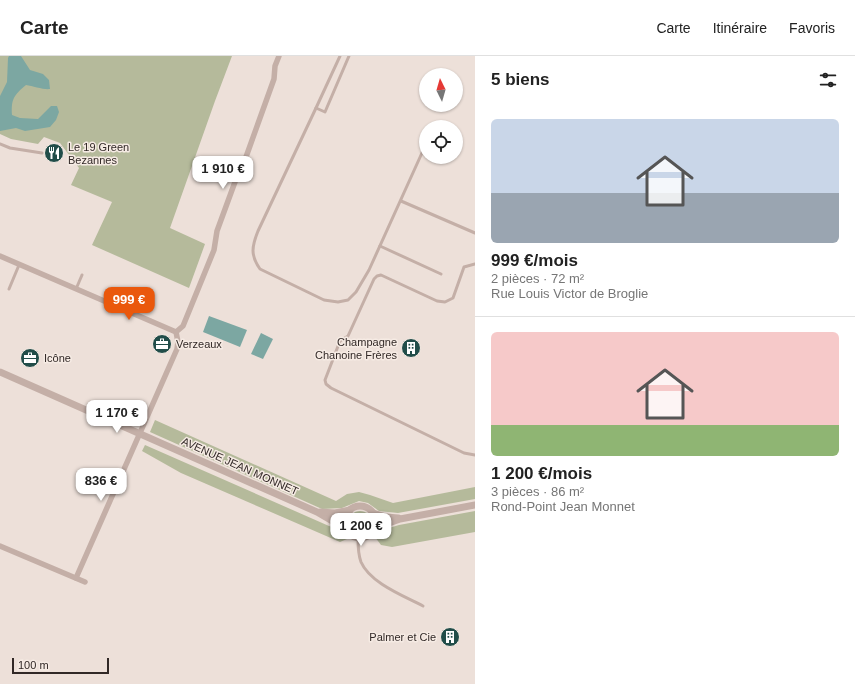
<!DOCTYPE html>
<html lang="fr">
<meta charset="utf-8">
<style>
body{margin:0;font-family:Arial,sans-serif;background:#f6f6f6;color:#222;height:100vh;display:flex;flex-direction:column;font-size:15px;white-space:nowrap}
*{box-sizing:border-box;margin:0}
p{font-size:13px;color:#767676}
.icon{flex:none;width:22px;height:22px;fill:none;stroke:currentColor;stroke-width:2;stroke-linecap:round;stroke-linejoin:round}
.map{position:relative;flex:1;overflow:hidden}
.sheet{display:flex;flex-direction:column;background:#fff;width:380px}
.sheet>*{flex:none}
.needle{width:26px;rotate:355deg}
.controls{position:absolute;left:419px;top:12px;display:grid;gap:8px}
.controls a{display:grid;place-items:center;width:44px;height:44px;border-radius:50%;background:#fff;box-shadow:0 1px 3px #0004;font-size:20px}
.scale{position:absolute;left:12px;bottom:10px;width:97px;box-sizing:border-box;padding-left:4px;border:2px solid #312826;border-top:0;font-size:11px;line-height:14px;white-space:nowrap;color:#312826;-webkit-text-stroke:3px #f6ebe4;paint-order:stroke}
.price{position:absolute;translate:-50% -34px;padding:0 9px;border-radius:8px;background:#fff;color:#222;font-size:13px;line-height:26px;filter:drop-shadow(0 1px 2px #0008)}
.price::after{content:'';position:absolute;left:50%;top:24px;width:12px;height:9px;margin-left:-6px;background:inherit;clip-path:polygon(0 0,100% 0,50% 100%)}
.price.selected{background:#ea580c;color:#fff}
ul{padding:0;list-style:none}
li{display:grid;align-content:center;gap:8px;height:212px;padding:0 16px}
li+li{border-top:1px solid #e0e0e0}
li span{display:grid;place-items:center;height:124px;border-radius:6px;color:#555}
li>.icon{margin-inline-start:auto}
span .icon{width:72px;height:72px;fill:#fffc;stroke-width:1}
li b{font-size:17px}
h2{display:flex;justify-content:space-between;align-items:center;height:48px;padding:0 16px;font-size:17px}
header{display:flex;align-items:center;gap:24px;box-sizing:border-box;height:56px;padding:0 20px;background:#fff;border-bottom:1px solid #e0e0e0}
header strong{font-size:19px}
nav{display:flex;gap:22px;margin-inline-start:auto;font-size:14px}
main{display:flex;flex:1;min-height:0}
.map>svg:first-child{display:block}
.green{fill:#b5ba9b}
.water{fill:#7ca7a2}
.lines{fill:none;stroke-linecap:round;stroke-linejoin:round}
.service{stroke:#c4afa7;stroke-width:3}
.minor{stroke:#c4afa7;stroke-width:5.5}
.tertiary{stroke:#c4afa7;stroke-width:7}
.labels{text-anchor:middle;stroke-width:3;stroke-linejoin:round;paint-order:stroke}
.poi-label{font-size:11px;fill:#312826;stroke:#f6ebe4;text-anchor:start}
.street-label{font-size:11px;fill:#312826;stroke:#f6ebe4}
</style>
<header>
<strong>Carte</strong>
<nav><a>Carte</a><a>Itinéraire</a><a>Favoris</a></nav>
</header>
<main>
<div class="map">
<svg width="475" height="628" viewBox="0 0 475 628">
<rect width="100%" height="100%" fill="#ede0d9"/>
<!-- green -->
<g class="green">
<path d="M0 0H232L215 45 170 172 205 188 189 232 92 189 112 146 71 129 79 112 60 87 44 81 38 88 11 83 0 78Z"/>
<path d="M155 364 336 445 347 438 359 436 370 439 393 447 475 431V443L398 457 379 455 368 447 359 445 342 452 322 453 150 376Z"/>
<path d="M145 389 329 470 340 473 347 483 340 486 181 417 142 395Z"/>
<circle cx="360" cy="466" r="11"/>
<path d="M475 455V476L392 491 381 489 375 481 382 474 399 469Z"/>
</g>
<!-- water -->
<g class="water">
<path d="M9 0H21L30 14 43 18 49 24 50 33C44 34 33 30 26 29 14 39 11 43 12 59L20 62 38 63 51 50H57L59 56 56 64 50 71 25 75 16 72 0 75V40L7 26 8 2Z"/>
<path d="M209 260 247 274 240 291 203 276Z"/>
<path d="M261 277 273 283 263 303 251 298Z"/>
</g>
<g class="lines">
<!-- service -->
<g class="service">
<path d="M340 0 316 52 325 56 349 0"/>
<path d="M316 52 258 175C252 190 250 199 260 213L324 244 338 246 348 244 356 236 369 214 426 88"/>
<path d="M0 88 10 92 42 97"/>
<path d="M401 145 475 177"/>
<path d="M380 190 441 218"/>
<path d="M475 208 464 211 453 242 445 246 437 245 381 219 377 220 374 223 348 280 340 285 325 324 326 328 331 332 464 397 475 399"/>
<path d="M9 233 19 209"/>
<path d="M76 233 82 219"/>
<path d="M358 482C358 490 358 498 361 506 370 527 404 540 423 550"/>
</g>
<!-- minor -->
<g class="minor">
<path d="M0 200 176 276 178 286 177 293 76 522"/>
<path d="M176 276 183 270 214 194 217 175 239 115 246 101 274 23 275 10 279 0"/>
<path d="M0 490 85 526"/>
</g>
<!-- tertiary -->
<g class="tertiary">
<path d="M0 316 317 456 346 473"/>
<circle cx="360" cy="466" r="16"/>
<path d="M320 456 335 457 350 454"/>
<path d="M373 457 386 461 398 462"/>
<path d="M375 472 400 463 475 449"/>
</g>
</g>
<!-- icons -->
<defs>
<symbol id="restaurant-disc" viewBox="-11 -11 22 22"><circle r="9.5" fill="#214d49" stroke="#f6ebe4"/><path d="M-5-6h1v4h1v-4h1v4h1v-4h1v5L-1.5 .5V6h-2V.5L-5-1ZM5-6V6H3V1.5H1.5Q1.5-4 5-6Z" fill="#fff"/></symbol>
<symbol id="office-disc" viewBox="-11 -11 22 22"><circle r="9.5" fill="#214d49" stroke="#f6ebe4"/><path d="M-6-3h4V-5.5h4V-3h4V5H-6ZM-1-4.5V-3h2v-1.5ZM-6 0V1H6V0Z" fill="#fff"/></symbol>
<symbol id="building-disc" viewBox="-11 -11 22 22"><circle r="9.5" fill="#214d49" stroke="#f6ebe4"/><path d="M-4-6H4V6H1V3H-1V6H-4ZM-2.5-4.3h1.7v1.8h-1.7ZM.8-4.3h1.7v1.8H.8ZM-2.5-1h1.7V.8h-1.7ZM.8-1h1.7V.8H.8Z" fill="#fff"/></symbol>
</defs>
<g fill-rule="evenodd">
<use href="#restaurant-disc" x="43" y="86" width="22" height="22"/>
<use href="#office-disc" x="151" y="277" width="22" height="22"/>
<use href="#building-disc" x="400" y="281" width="22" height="22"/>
<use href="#office-disc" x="19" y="291" width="22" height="22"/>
<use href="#building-disc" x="439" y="570" width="22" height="22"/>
</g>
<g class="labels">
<!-- poi labels -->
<g class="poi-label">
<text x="68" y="95">Le 19 Green<tspan x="68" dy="13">Bezannes</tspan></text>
<text x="397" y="290" text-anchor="end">Champagne<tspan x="397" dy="13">Chanoine Frères</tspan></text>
<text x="176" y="292">Verzeaux</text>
<text x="44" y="306">Icône</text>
<text x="436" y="585" text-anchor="end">Palmer et Cie</text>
</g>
<!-- street labels -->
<g class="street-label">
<text transform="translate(240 410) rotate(24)" y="4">AVENUE JEAN MONNET</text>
</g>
</g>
</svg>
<div class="controls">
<a><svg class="needle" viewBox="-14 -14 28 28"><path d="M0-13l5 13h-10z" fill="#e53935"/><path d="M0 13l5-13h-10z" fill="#767676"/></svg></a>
<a><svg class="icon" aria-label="locate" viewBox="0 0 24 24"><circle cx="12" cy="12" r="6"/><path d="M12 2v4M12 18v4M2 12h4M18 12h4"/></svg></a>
</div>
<div class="scale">100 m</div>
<b class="price" style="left:223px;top:134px">1 910 €</b>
<b class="price selected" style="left:129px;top:265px">999 €</b>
<b class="price" style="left:117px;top:378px">1 170 €</b>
<b class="price" style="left:101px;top:446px">836 €</b>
<b class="price" style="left:361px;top:491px">1 200 €</b>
</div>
<section class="sheet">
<h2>5 biens<svg class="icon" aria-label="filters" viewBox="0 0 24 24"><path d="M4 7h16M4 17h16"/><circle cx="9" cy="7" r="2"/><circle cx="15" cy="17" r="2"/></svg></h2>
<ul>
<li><span style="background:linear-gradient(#c9d6e8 60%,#9aa5b1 0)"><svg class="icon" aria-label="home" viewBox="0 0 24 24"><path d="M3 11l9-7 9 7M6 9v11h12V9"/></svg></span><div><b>999 €/mois</b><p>2 pièces · 72 m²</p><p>Rue Louis Victor de Broglie</p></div></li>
<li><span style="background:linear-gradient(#f6c9c9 75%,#8fb573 0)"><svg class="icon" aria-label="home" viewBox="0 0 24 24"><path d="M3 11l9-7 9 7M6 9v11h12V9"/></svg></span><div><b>1 200 €/mois</b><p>3 pièces · 86 m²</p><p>Rond-Point Jean Monnet</p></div></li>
</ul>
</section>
</main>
